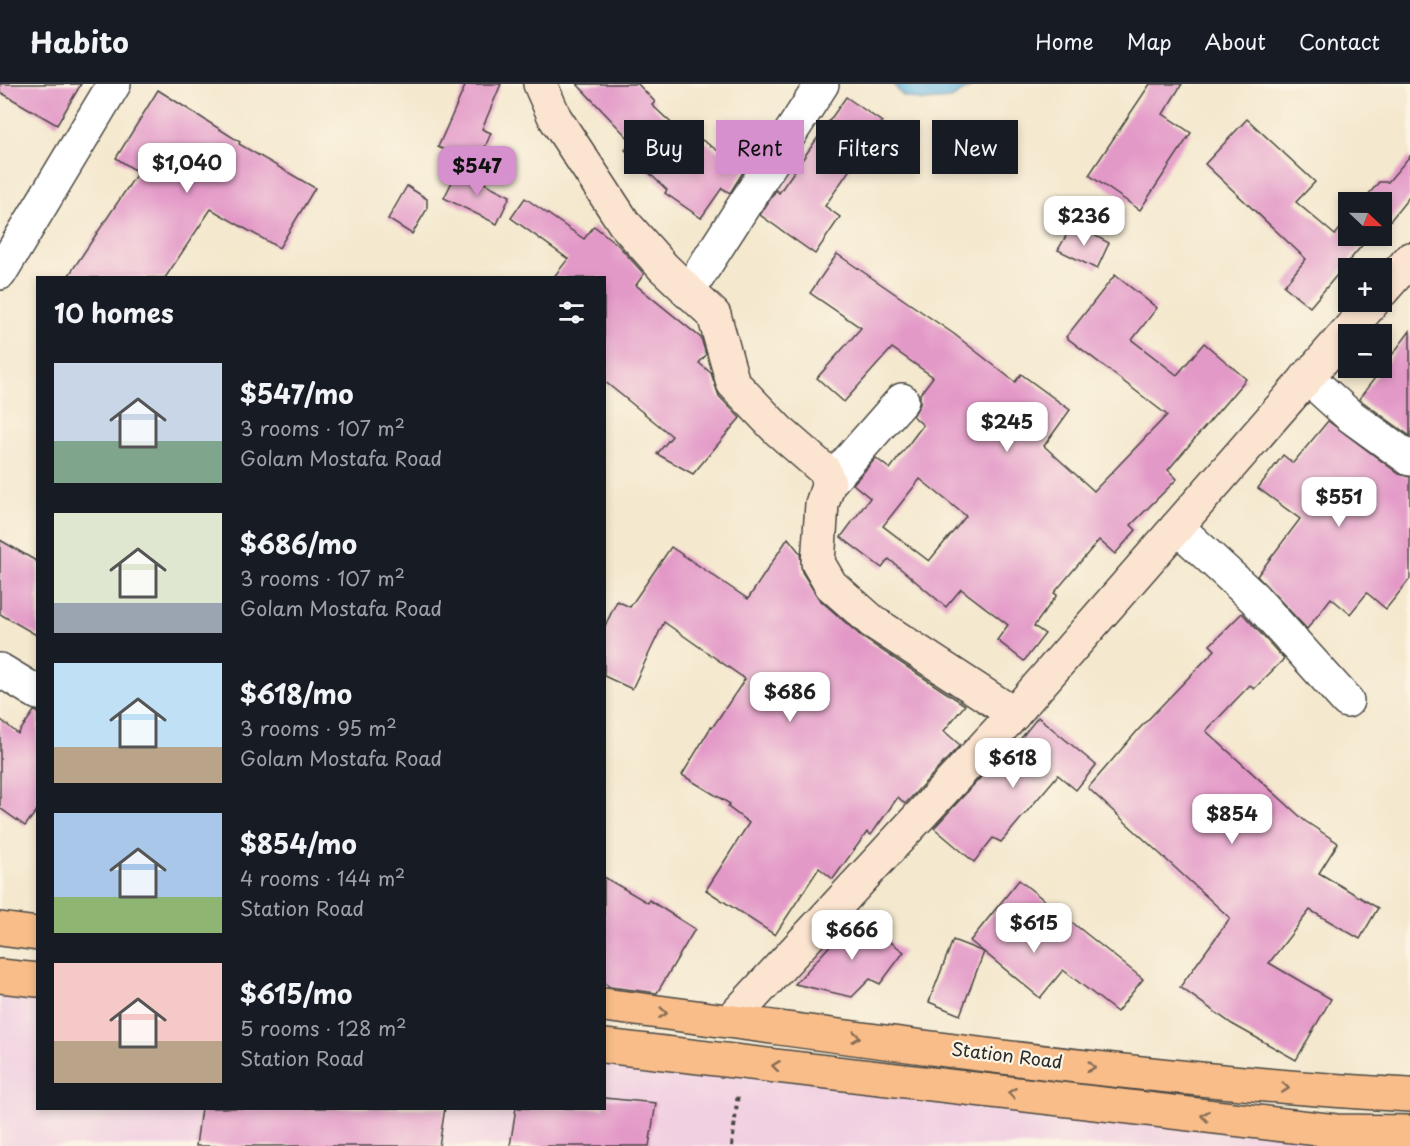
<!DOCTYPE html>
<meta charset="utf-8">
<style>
body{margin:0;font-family:"Playpen Sans",sans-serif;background:#242831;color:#f1f3f6;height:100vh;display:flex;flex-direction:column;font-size:22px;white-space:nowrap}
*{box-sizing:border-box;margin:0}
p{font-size:20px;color:#9ea1a6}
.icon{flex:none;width:33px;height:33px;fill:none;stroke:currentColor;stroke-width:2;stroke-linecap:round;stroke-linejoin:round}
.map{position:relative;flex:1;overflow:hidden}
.drawer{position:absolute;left:36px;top:192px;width:570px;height:834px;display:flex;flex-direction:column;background:#171b24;border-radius:0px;box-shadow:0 3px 9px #0003}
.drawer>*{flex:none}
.hud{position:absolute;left:624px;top:36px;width:570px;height:54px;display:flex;gap:12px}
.needle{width:39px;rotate:112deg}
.controls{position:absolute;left:1338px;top:108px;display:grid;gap:12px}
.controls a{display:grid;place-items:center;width:54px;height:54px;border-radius:0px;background:#171b24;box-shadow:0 3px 9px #0003;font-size:30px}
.price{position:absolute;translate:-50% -51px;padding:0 14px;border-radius:12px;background:#fff;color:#222;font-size:20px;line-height:39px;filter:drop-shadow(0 2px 3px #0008)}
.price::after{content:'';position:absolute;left:50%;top:36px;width:18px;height:14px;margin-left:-9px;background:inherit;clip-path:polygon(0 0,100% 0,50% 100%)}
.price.on{background:#d690ce;color:#111}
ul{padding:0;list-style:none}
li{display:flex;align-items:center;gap:18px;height:150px;padding:0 18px}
li span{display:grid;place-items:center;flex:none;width:168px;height:120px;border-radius:0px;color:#555}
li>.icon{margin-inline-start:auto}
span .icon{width:72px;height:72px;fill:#fffc;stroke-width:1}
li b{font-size:26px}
h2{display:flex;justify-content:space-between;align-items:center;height:72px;padding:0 18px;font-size:26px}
.chip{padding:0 21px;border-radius:0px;background:#171b24;box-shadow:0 3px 9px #0003;font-size:21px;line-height:54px}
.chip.on{background:#d690ce;color:#111}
header{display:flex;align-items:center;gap:36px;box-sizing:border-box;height:84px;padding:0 30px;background:#171b24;border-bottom:2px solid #363941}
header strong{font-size:28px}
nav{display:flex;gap:33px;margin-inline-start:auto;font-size:21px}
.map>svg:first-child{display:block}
.built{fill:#f1d0e2}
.water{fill:#6bbbe6;stroke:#4b7388;stroke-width:1.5}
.building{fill:#e399c8;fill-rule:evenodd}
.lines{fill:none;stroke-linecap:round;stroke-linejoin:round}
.street-casing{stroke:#494743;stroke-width:36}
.secondary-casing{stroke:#494743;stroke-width:36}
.primary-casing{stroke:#494743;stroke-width:36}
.path{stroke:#494743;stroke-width:4;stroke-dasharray:4.5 4.5;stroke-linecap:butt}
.street{stroke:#fff;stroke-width:33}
.secondary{stroke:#fce5d0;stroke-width:33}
.primary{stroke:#f8bd89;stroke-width:33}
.oneway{stroke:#876d55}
.labels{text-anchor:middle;stroke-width:4.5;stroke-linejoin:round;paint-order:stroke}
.street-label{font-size:18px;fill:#2b2b2b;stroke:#fcf5e5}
</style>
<header>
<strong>Habito</strong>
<nav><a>Home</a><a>Map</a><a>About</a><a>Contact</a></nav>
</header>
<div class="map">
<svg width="1410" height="1062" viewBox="0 0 1410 1062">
<rect width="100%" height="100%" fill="#fcf5e5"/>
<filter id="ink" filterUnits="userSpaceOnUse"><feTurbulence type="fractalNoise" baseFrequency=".0167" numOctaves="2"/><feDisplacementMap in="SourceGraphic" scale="12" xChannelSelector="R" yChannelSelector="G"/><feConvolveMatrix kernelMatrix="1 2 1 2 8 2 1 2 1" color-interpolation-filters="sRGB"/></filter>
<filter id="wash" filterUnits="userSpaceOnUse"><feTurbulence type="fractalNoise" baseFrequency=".008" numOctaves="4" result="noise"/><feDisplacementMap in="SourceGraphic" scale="24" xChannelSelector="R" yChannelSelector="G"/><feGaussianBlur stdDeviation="1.35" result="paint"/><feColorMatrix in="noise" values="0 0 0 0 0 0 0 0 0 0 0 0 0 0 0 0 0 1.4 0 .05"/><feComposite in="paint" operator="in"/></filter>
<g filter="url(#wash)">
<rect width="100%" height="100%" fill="#f4e8ce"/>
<!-- built -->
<path class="built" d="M0 906 37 910 38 1024H604L605 971 1404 1062H0Z"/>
<!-- water -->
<path class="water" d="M893 0H975L951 15 923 17 903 12Z"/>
<g id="blocks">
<!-- building -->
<g class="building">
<path d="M0 0H81L57 41 0 8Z"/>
<path d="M466 0H501L482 45 491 49 478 80 438 63Z"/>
<path d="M577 0H638L655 18 652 21 697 63 702 56 745 85 730 109 722 104 701 134 665 109 667 106 625 66 632 58Z"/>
<path d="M1150 0H1182L1163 30 1191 49 1140 126 1089 91Z"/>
<path d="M158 6 240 58 239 60 315 104 279 164 211 125 165 194H67L138 88 116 74Z"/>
<path d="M846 13 882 38 825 122 840 133 815 170 760 131 776 106 779 109Z"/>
<path d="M1247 35 1315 98 1296 118 1335 151 1348 135V152H1370L1310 223 1284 202 1306 175 1205 80Z"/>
<path d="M1410 72V112L1390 137 1385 133 1382 138V118H1362L1379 98H1388Z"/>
<path d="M458 86 510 112 497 140 444 114Z"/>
<path d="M407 102 427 115V125L412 150 388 135Z"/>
<path d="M525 114 584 155 594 142 618 161 644 190 636 201 701 254 706 271 699 279 711 289 719 312 740 334 693 390 657 370 672 352 604 297V194H553L568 175 511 134Z"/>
<path d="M1073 140 1109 159 1097 185 1058 166Z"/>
<path d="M837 170 954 250 1015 298 1021 290 1070 326 1044 362 1094 407 1167 331 1066 253 1115 191 1157 224 1132 256 1177 291 1204 259 1246 295 1168 386 1177 395 1131 441 1136 446 1115 470 1099 456 1054 509 1057 511 1034 542 1045 550 1024 577 997 556 1008 541 961 505 946 523 889 475 882 484 841 453 870 414 853 400 876 374 890 385 923 341 913 332 920 320V310L933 293 892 264 844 318 817 294 861 244 810 209ZM920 395 966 432 929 477 883 442Z"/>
<path d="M1410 247V352L1359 315Z"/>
<path d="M1328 337 1399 390 1410 393V495L1386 525 1367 509 1350 530 1331 514 1307 545 1257 492 1300 435 1258 404 1283 371 1293 379Z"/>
<path d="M788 454 800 469 802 488 819 515 863 554 965 621 944 647 960 661 905 720 898 713 871 751 867 748 833 795 819 784 775 851 706 806 749 739 728 723 730 720 682 691 711 643 712 644 745 595 664 538 632 605 604 592V544L617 517 630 523 671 463 748 515Z"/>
<path d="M0 456 38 478V552L0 530Z"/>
<path d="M1242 529 1284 575 1254 605 1250 601 1206 647 1305 737 1338 759 1319 789 1378 824 1360 855 1310 826 1269 879 1331 915 1296 976 1232 940 1180 903 1230 834 1088 704 1139 645 1215 566 1210 561Z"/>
<path d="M34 627 38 628V725L25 742 0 724V635L18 650Z"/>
<path d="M1038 633 1096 681 1076 706 1058 691 1001 758 993 754 974 778 934 744 1015 656 1018 658Z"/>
<path d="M604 793 648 819 649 816 695 845 657 909 610 903 604 899Z"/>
<path d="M1019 796 1143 895 1117 928 1063 886 1040 914 984 868 960 931 929 918 953 856 984 868 970 857Z"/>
<path d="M856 833 904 868 880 900 870 895 852 913 795 900Z"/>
<path d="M604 1014 656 1019 649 1062H510L516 1024H604Z"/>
<path d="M201 1024H445L439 1062H196Z"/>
</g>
</g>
</g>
<g filter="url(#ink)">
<use href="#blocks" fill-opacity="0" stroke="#494743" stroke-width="1.5"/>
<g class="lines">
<defs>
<g id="street">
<path d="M0 189 114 0"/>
<path d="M688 208 822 0"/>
<path d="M1307 293 1349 331 1410 375"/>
<path d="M829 399 902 316"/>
<path d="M1177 443 1254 514 1347 617"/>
<path d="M0 586 38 609"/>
</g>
<g id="secondary">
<path d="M540 0 555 34 624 139 663 183 714 231 733 299 778 346 824 386 829 399 822 420 818 479 831 501 873 538 1014 630"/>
<path d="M1382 207 1410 175"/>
<path d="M730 937 1014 630 1373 218"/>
</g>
<g id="primary">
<path d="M0 845 38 850"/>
<path d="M0 892 38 896"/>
<path d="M604 921C872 955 1140 997 1410 1011"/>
<path d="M604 962 1336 1047 1410 1048"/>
</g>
</defs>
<!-- street casing -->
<use href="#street" class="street-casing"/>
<!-- secondary casing -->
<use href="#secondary" class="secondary-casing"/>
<!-- primary casing -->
<use href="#primary" class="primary-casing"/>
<!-- path -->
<path class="path" d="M732 1062 738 1009"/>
<!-- street -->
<use href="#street" class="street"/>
<!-- secondary -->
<use href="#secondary" class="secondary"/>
<!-- primary -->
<use href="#primary" class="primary"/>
</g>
<!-- one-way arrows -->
<defs><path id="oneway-chevron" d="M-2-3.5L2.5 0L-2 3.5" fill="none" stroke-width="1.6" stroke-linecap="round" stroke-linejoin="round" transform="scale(1.5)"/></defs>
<g class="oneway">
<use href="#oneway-chevron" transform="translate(663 929) rotate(7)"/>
<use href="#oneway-chevron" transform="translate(856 953) rotate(7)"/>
<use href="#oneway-chevron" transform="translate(776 982) rotate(-173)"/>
<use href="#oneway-chevron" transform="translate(1091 983) rotate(7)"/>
<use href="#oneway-chevron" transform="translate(1285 1004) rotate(6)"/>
<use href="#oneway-chevron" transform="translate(1012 1009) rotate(-173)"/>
<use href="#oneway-chevron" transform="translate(1205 1032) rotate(-173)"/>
</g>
</g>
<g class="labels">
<!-- street labels -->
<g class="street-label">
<text transform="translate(1007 972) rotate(7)" y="6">Station Road</text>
</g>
</g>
</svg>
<div class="controls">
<a><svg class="needle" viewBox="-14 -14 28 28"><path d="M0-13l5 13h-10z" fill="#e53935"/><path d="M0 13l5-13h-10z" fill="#9ea1a6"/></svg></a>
<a>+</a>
<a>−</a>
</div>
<b class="price" style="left:187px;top:110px">$1,040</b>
<b class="price on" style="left:477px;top:113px">$547</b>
<b class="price" style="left:1084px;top:163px">$236</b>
<b class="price" style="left:1007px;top:369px">$245</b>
<b class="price" style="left:1339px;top:444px">$551</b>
<b class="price" style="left:790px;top:639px">$686</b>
<b class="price" style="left:1013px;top:705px">$618</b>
<b class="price" style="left:1232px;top:761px">$854</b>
<b class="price" style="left:1034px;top:870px">$615</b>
<b class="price" style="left:852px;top:877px">$666</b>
<div class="hud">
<a class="chip">Buy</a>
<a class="chip on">Rent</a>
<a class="chip">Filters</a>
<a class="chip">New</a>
</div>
<section class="drawer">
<h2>10 homes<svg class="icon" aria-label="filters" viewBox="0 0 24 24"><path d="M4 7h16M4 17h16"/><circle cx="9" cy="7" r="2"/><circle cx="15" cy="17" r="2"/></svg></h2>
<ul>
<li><span style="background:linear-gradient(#c9d6e8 65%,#7fa58c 0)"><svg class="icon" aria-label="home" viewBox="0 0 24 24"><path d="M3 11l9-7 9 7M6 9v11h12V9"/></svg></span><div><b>$547/mo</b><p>3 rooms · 107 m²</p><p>Golam Mostafa Road</p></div></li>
<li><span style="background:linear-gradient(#dfe7d0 75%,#9aa5b1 0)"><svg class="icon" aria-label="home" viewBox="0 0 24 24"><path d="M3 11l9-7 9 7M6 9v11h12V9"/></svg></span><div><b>$686/mo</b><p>3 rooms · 107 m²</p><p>Golam Mostafa Road</p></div></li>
<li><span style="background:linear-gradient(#bfe0f5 70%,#b9a48a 0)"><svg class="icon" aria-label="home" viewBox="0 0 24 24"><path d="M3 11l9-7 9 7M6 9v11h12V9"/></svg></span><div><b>$618/mo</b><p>3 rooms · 95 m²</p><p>Golam Mostafa Road</p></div></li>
<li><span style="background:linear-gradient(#a9c7e8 70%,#8fb573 0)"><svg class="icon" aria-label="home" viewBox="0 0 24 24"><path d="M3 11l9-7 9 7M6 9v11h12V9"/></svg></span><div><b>$854/mo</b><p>4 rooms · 144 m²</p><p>Station Road</p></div></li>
<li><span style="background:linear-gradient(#f6c9c9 65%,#b9a48a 0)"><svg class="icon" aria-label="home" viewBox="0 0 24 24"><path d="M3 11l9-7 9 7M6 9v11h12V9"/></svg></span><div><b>$615/mo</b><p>5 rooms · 128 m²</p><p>Station Road</p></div></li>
</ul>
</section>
</div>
